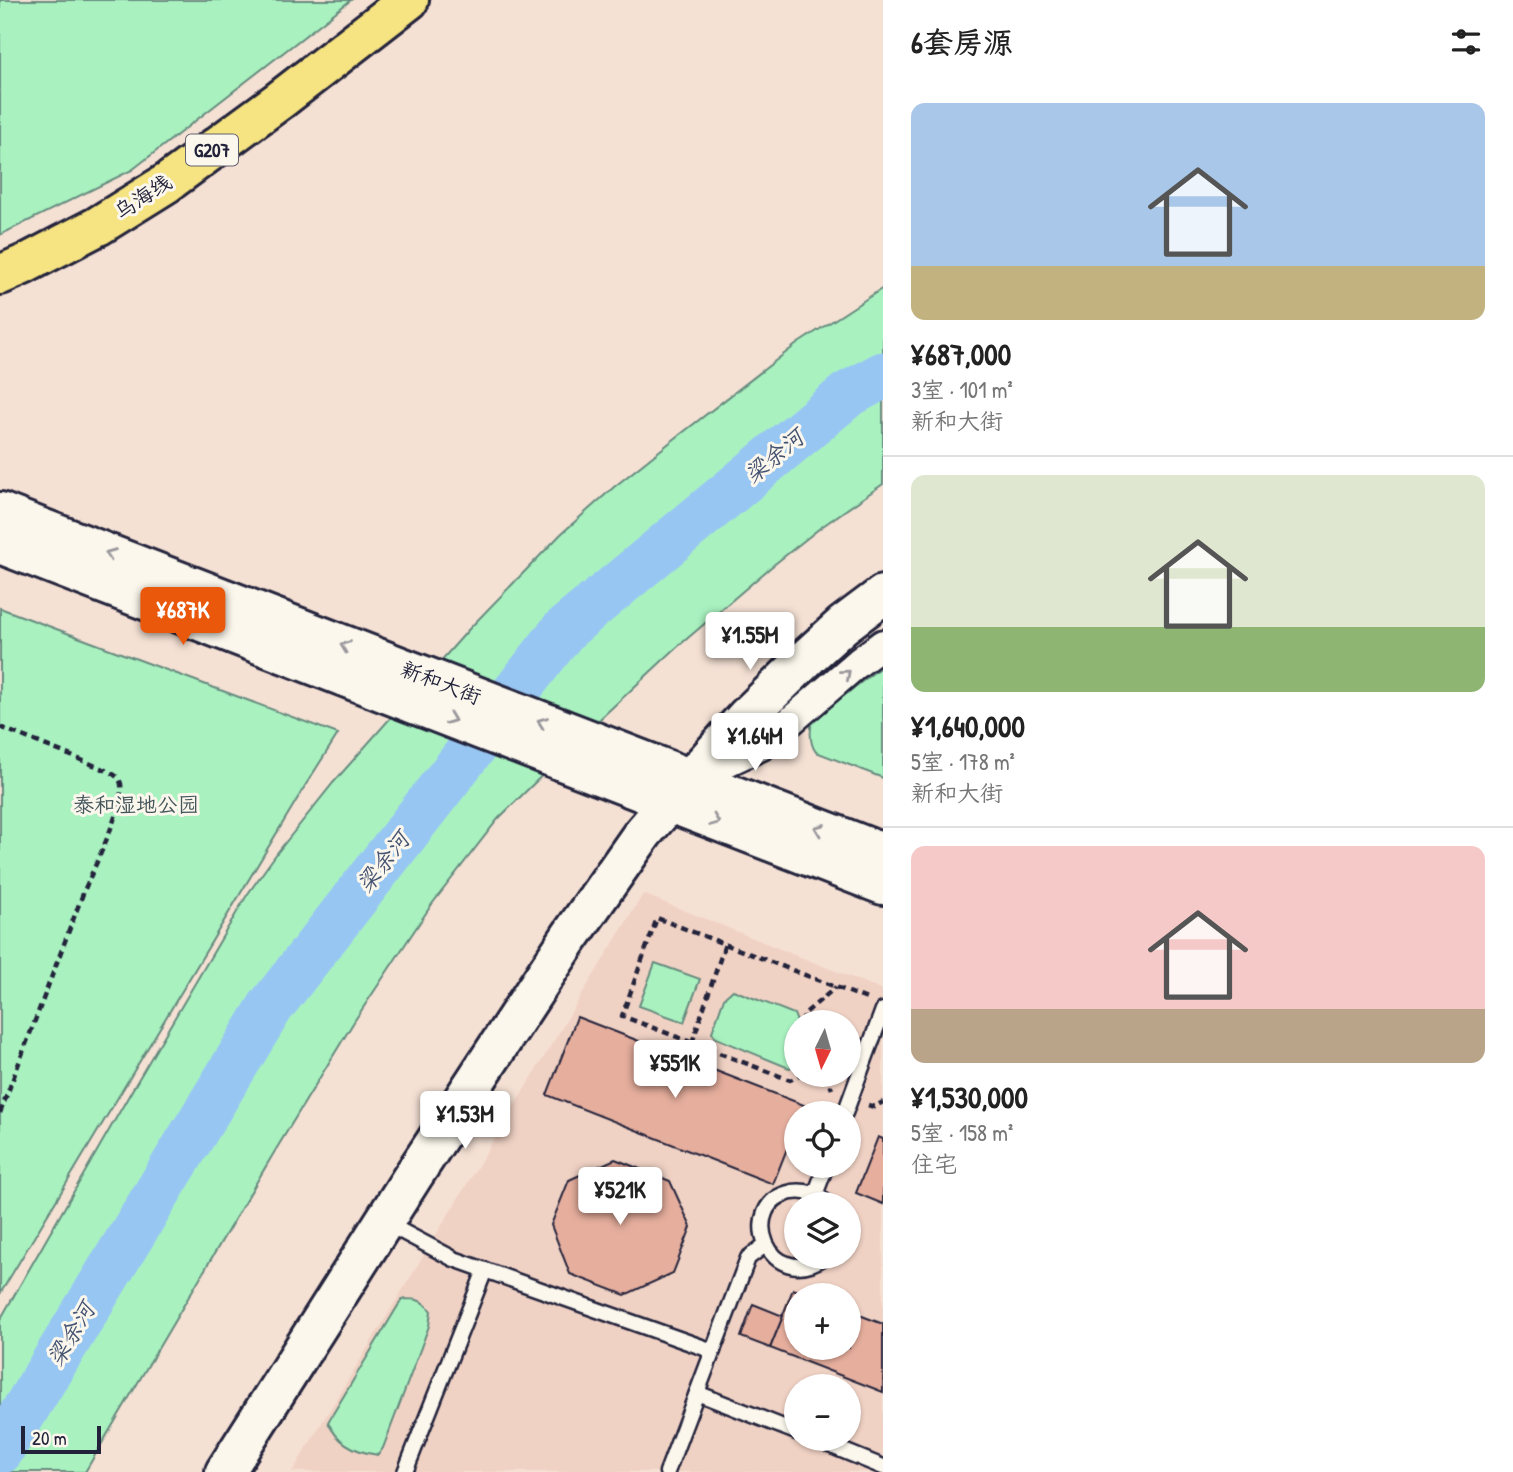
<!DOCTYPE html>
<html lang="zh">
<meta charset="utf-8">
<style>
body{margin:0;font-family:"Patrick Hand","LXGW WenKai TC",sans-serif;background:#f6f6f6;color:#222;height:100vh;display:flex;flex-direction:column;font-size:26px;white-space:nowrap}
*{box-sizing:border-box;margin:0}
p{font-size:23px;color:#767676}
.icon{flex:none;width:38px;height:38px;fill:none;stroke:currentColor;stroke-width:2;stroke-linecap:round;stroke-linejoin:round}
.map{position:relative;flex:1;overflow:hidden}
.side{display:flex;flex-direction:column;background:#fff;width:630px}
.side>*{flex:none}
.needle{width:46px;rotate:185deg}
.buttons{position:absolute;left:784px;top:1010px;display:grid;gap:14px}
.buttons a{display:grid;place-items:center;width:77px;height:77px;border-radius:50%;background:#fff;box-shadow:0 2px 5px #0004;font-size:35px}
.scale{position:absolute;left:21px;bottom:18px;width:80px;box-sizing:border-box;padding-left:7px;border:4px solid #22223b;border-top:0;font-size:19px;line-height:24px;white-space:nowrap;color:#22223b;-webkit-text-stroke:5px #fbf7ec;paint-order:stroke}
.price{position:absolute;translate:-50% -60px;padding:0 16px;border-radius:7px;background:#fff;color:#222;font-size:23px;line-height:46px;filter:drop-shadow(0 2px 4px #0008)}
.price::after{content:'';position:absolute;left:50%;top:42px;width:21px;height:16px;margin-left:-10px;background:inherit;clip-path:polygon(0 0,100% 0,50% 100%)}
.price.current{background:#ea580c;color:#fff}
ul{padding:0;list-style:none}
li{display:grid;align-content:center;gap:14px;height:371px;padding:0 28px}
li+li{border-top:2px solid #e0e0e0}
li span{display:grid;place-items:center;height:217px;border-radius:14px;color:#555}
li>.icon{margin-inline-start:auto}
span .icon{width:126px;height:126px;fill:#fffc;stroke-width:1}
li b{font-size:30px}
h2{display:flex;justify-content:space-between;align-items:center;height:84px;padding:0 28px;font-size:30px}
main{display:flex;flex:1;min-height:0}
.map>svg:first-child{display:block}
.built{fill:#f0d2c4;fill-rule:evenodd}
.green{fill:#a9f2c0;stroke:#668a7e;stroke-width:2}
.lines{fill:none;stroke-linecap:round;stroke-linejoin:round}
.river{stroke:#98c6f3;stroke-width:47}
.building{fill:#e6ae9d;stroke:#22223b;stroke-width:2}
.lane-casing{stroke:#22223b;stroke-width:19}
.street-casing{stroke:#22223b;stroke-width:33}
.secondary-casing{stroke:#22223b;stroke-width:44}
.highway-casing{stroke:#22223b;stroke-width:44}
.path{stroke:#22223b;stroke-width:4.5;stroke-dasharray:7 5;stroke-linecap:butt}
.lane{stroke:#fbf7ec;stroke-width:14}
.street{stroke:#fbf7ec;stroke-width:28}
.secondary{stroke:#fbf7ec;stroke-width:38}
.highway{stroke:#f6e381;stroke-width:38}
.oneway{stroke:#99979c}
.labels{text-anchor:middle;stroke-width:6;stroke-linejoin:round;paint-order:stroke}
.shield{fill:#fbf7ec;stroke:#636270;stroke-width:2}
.shield-label{font-size:19px;font-weight:bold;fill:#22223b}
.street-label{font-size:21px;fill:#22223b;stroke:#fbf7ec}
.park-label{font-size:21px;fill:#44565c;stroke:#fbf7ec}
.water-label{font-size:23px;font-style:italic;fill:#455372;stroke:#fbf7ec}
</style>
<main>
<div class="map">
<svg width="883" height="1472" viewBox="0 0 883 1472">
<rect width="100%" height="100%" fill="#f5e1d4"/>
<filter id="ink" filterUnits="userSpaceOnUse"><feTurbulence type="fractalNoise" baseFrequency=".0143" numOctaves="2"/><feDisplacementMap in="SourceGraphic" scale="14" xChannelSelector="R" yChannelSelector="G"/><feConvolveMatrix kernelMatrix="1 2 1 2 8 2 1 2 1" color-interpolation-filters="sRGB"/></filter>
<g filter="url(#ink)">
<!-- built -->
<path class="built" d="M643 894 883 990V1472H292ZM796 1022H849V1074H796ZM796 1113H849V1166H796ZM796 1204H849V1256H796ZM796 1295H849V1348H796ZM796 1386H849V1438H796Z"/>
<!-- green -->
<g class="green">
<path d="M0 0H351L132 170 0 235Z"/>
<path d="M883 288V484L820 528 771 567 675 649 586 732 498 819 432 904 355 1020 275 1151 85 1472H0V1320L131 1092 247 895 277 853 333 783 470 628 561 534 614 487 668 444 797 344Z"/>
<path d="M0 608 338 734 305 786 0 1294Z"/>
<path d="M883 665V778L816 752C809 743 810 731 812 721Z"/>
<path d="M655 963 700 979 684 1022 639 1006Z"/>
<path d="M733 990 794 1014 797 1022 796 1066 789 1068 716 1038 712 1032 724 998Z"/>
<path d="M402 1299C416 1299 422 1299 431 1311L429 1326 383 1448 378 1455C355 1452 337 1443 328 1422Z"/>
</g>
<g class="lines">
<!-- river -->
<path class="river" d="M0 1451 271 1006 564 630 847 395 883 375"/>
</g>
<!-- building -->
<g class="building">
<path d="M577 1017 804 1105 801 1113H796V1126L773 1184 547 1095Z"/>
<path d="M878 1137 883 1139V1204L856 1193Z"/>
<path d="M615 1159 670 1181 691 1227 673 1273 625 1295 570 1274 551 1225 569 1180Z"/>
<path d="M793 1289 808 1295H796V1348H849V1311L883 1324V1392L770 1348Z"/>
<path d="M753 1304 783 1316 770 1348 741 1337Z"/>
</g>
<g class="lines">
<defs>
<g id="lane">
<path d="M845 1113 883 1010"/>
<path d="M815 1195 826 1166"/>
<path d="M386 1223 454 1259 713 1351"/>
<path d="M826 1256C768 1296 735 1203 792 1192 805 1190 819 1194 827 1204"/>
<path d="M697 1393 796 1432"/>
<path d="M812 1438 883 1467"/>
<path d="M405 1472 485 1270"/>
<path d="M667 1472 748 1258 765 1245"/>
</g>
<path id="street" d="M701 774 763 745 859 662 883 644"/>
<g id="secondary">
<path d="M0 512 883 853"/>
<path d="M0 544 883 885"/>
<path d="M225 1472 413 1176 570 937 643 833 680 790 746 717 811 654 843 625 883 595"/>
</g>
<path id="highway" d="M0 275 25 264 98 226 167 183 280 100 409 0"/>
</defs>
<!-- lane casing -->
<use href="#lane" class="lane-casing"/>
<!-- street casing -->
<use href="#street" class="street-casing"/>
<!-- secondary casing -->
<use href="#secondary" class="secondary-casing"/>
<!-- highway casing -->
<use href="#highway" class="highway-casing"/>
<!-- path -->
<g class="path">
<path d="M0 727 101 768C109 772 119 775 121 784 124 808 94 867 84 891 56 965 28 1039 0 1113"/>
<path d="M806 1022 803 1015 836 987"/>
<path d="M692 1043 725 944"/>
<path d="M804 1074 790 1080 622 1016 657 918 867 999"/>
<path d="M826 1074 832 1089"/>
<path d="M868 1105 874 1107 883 1102"/>
</g>
<!-- lane -->
<use href="#lane" class="lane"/>
<!-- street -->
<use href="#street" class="street"/>
<!-- secondary -->
<use href="#secondary" class="secondary"/>
<!-- highway -->
<use href="#highway" class="highway"/>
</g>
<!-- one-way arrows -->
<defs><path id="oneway-chevron" d="M-2-3.5L2.5 0L-2 3.5" fill="none" stroke-width="1.6" stroke-linecap="round" stroke-linejoin="round" transform="scale(1.75)"/></defs>
<g class="oneway">
<use href="#oneway-chevron" transform="translate(110 554) rotate(-159)"/>
<use href="#oneway-chevron" transform="translate(345 646) rotate(-159)"/>
<use href="#oneway-chevron" transform="translate(846 674) rotate(-41)"/>
<use href="#oneway-chevron" transform="translate(451 719) rotate(21)"/>
<use href="#oneway-chevron" transform="translate(542 722) rotate(-159)"/>
<use href="#oneway-chevron" transform="translate(715 821) rotate(21)"/>
<use href="#oneway-chevron" transform="translate(819 829) rotate(-159)"/>
</g>
</g>
<g class="labels">
<!-- shield labels -->
<rect class="shield" x="186" y="134.5" width="52" height="31" rx="5"/>
<g class="shield-label">
<text x="212" y="157">G207</text>
</g>
<!-- street labels -->
<g class="street-label">
<text transform="translate(143 197) rotate(-33)" y="7">乌海线</text>
<text transform="translate(441 683) rotate(21)" y="7">新和大街</text>
</g>
<!-- park labels -->
<g class="park-label">
<text x="136" y="812">泰和湿地公园</text>
</g>
<!-- water labels -->
<g class="water-label">
<text transform="translate(774 456) rotate(-40)" y="8">梁余河</text>
<text transform="translate(383 862) rotate(-52)" y="8">梁余河</text>
<text transform="translate(71 1334) rotate(-59)" y="8">梁余河</text>
</g>
</g>
</svg>
<div class="buttons">
<a><svg class="needle" viewBox="-14 -14 28 28"><path d="M0-13l5 13h-10z" fill="#e53935"/><path d="M0 13l5-13h-10z" fill="#767676"/></svg></a>
<a><svg class="icon" aria-label="locate" viewBox="0 0 24 24"><circle cx="12" cy="12" r="6"/><path d="M12 2v4M12 18v4M2 12h4M18 12h4"/></svg></a>
<a><svg class="icon" aria-label="layers" viewBox="0 0 24 24"><path d="M12 4l9 5-9 5-9-5zM3 14l9 5 9-5"/></svg></a>
<a>+</a>
<a>−</a>
</div>
<div class="scale">20 m</div>
<b class="price current" style="left:183px;top:647px">¥687K</b>
<b class="price" style="left:750px;top:672px">¥1.55M</b>
<b class="price" style="left:755px;top:773px">¥1.64M</b>
<b class="price" style="left:675px;top:1100px">¥551K</b>
<b class="price" style="left:465px;top:1151px">¥1.53M</b>
<b class="price" style="left:620px;top:1227px">¥521K</b>
</div>
<section class="side">
<h2>6套房源<svg class="icon" aria-label="filters" viewBox="0 0 24 24"><path d="M4 7h16M4 17h16"/><circle cx="9" cy="7" r="2"/><circle cx="15" cy="17" r="2"/></svg></h2>
<ul>
<li><span style="background:linear-gradient(#a9c7e8 75%,#c2b280 0)"><svg class="icon" aria-label="home" viewBox="0 0 24 24"><path d="M3 11l9-7 9 7M6 9v11h12V9"/></svg></span><div><b>¥687,000</b><p>3室 · 101 m²</p><p>新和大街</p></div></li>
<li><span style="background:linear-gradient(#dfe7d0 70%,#8fb573 0)"><svg class="icon" aria-label="home" viewBox="0 0 24 24"><path d="M3 11l9-7 9 7M6 9v11h12V9"/></svg></span><div><b>¥1,640,000</b><p>5室 · 178 m²</p><p>新和大街</p></div></li>
<li><span style="background:linear-gradient(#f6c9c9 75%,#b9a48a 0)"><svg class="icon" aria-label="home" viewBox="0 0 24 24"><path d="M3 11l9-7 9 7M6 9v11h12V9"/></svg></span><div><b>¥1,530,000</b><p>5室 · 158 m²</p><p>住宅</p></div></li>
</ul>
</section>
</main>
